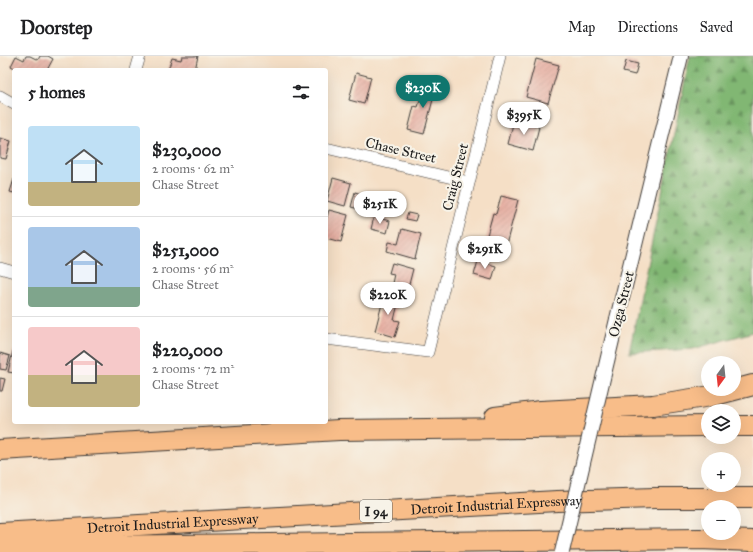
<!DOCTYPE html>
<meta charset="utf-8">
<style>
body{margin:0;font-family:"IM FELL Great Primer",serif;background:#f2f2f2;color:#202124;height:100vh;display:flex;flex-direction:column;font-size:15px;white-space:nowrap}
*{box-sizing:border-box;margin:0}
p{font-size:13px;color:#757577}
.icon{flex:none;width:22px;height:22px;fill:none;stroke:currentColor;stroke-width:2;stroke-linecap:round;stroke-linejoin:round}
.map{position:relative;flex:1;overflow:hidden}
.side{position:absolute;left:12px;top:12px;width:316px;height:356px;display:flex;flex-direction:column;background:#fff;border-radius:4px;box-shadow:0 4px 16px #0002}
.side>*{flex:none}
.needle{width:26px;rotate:195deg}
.tools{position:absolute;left:701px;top:300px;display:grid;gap:8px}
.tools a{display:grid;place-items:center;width:40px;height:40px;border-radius:50%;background:#fff;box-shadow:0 4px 16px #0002;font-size:20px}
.price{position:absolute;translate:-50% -34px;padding:0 9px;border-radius:14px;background:#fff;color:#222;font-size:13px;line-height:26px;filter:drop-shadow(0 1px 2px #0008)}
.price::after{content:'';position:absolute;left:50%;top:24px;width:12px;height:9px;margin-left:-6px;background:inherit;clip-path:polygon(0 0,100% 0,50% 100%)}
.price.selected{background:#0f766e;color:#fff}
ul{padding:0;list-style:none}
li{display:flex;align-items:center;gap:12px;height:100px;padding:0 16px}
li+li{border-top:1px solid #e0e0e0}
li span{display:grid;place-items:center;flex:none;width:112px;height:80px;border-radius:4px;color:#555}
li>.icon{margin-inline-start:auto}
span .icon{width:48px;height:48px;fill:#fffc;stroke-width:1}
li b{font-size:17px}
h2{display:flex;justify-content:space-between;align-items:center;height:48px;padding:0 16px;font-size:17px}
header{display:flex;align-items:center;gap:24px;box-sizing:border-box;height:56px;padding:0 20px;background:#fff;border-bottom:1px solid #e0e0e0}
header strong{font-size:19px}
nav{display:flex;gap:22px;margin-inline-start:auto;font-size:14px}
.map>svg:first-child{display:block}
.forest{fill:url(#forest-firs);stroke:#4e6a48}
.building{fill:url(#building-hatch)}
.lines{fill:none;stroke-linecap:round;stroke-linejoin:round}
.minor-casing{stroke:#3d3936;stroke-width:12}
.tertiary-casing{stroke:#3d3936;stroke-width:16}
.motorway-casing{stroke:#3d3936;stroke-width:22}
.minor{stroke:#fff;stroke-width:11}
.tertiary{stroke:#fff;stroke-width:14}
.motorway{stroke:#f8bd89;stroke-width:20}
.tertiary-bridge-casing{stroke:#3d3936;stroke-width:16;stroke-linecap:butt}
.tertiary-bridge{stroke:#fff;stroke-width:14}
.labels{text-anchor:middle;stroke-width:4;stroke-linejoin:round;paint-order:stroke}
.shield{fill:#f7f3e8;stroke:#5e5c59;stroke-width:1}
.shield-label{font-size:13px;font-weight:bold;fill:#1c1c1c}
.street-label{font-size:14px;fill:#1c1c1c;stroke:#f7f3e8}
</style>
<header>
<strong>Doorstep</strong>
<nav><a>Map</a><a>Directions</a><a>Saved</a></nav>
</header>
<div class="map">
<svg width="753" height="496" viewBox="0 0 753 496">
<defs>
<pattern id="forest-firs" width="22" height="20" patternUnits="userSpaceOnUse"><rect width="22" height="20" fill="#81b773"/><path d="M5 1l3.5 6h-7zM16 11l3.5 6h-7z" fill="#69945e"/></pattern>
<pattern id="building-hatch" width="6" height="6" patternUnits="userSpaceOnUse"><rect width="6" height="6" fill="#e6aea1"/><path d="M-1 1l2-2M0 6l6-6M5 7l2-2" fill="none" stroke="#c5958a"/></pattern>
</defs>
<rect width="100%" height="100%" fill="#f7f3e8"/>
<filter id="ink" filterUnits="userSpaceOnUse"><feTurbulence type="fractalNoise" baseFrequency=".025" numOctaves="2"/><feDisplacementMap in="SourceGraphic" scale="8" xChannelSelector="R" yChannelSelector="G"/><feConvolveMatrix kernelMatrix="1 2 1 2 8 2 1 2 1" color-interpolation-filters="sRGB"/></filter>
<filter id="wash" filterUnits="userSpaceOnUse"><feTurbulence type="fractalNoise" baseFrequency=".012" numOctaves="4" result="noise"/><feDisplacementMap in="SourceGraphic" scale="16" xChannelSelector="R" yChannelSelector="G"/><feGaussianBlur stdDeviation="0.9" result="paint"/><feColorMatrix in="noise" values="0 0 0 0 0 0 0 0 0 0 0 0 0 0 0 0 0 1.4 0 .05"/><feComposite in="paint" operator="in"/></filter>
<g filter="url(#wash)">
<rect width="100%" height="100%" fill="#f5dfc6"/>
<!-- forest -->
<path class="forest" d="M690 0H753V276L693 293 629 297Z"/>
<g id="blocks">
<!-- building -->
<g class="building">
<path d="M16 0 24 4 26 0H30L38 4 40 0H48L53 3 47 14H18L11 10Z"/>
<path d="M182 0H198L195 14H168L172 2 181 4Z"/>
<path d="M536 3 559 9 548 47 526 41Z"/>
<path d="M626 5 638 8 635 19 623 16Z"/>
<path d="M356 17 371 21 364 48 349 44Z"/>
<path d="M426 25 437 28 424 78 408 74 414 50 418 51Z"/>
<path d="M514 64 539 71 533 95 508 88Z"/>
<path d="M0 82 11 85 6 103 0 102Z"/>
<path d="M333 122 351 127 345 150 327 145Z"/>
<path d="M14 123V137L10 136Z"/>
<path d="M355 136 371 141 367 155 351 151Z"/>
<path d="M501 140 518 144 503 200 483 194 493 157 496 158Z"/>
<path d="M329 154 348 159 341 186 326 182V165Z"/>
<path d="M408 157 417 159 415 165 406 163Z"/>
<path d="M374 161 390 165 387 177 371 173Z"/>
<path d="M402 173 421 178 415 203 387 195 389 186 398 188Z"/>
<path d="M478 205 496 210 492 224 474 219Z"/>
<path d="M392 207 413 213 407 236 391 232 394 218 389 217Z"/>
<path d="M385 236 400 240 394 264 400 265 395 281 375 275Z"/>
<path d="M13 295H14V317L8 316Z"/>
<path d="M0 297 10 300 6 314 0 313Z"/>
<path d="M0 322 5 323 2 335H0Z"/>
</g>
</g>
</g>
<g filter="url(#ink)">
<use href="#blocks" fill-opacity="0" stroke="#3d3936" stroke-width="1"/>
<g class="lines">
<defs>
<g id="minor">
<path d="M136 14 140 0"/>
<path d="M0 40 14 48"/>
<path d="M326 92 469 126"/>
<path d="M0 212 14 216"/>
<path d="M326 283 428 296 500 0"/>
</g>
<path id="tertiary" d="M617 263 681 0"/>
<g id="motorway">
<path d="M495 361 541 355 653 349 711 340 753 329"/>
<path d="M734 370H753"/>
<path d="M0 394 339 374 708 370"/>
<path id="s1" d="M0 477 557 445 655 442H753"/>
<path d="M0 491 699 483 753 485"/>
</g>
</defs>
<!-- minor casing -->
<use href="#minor" class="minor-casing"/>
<!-- tertiary casing -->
<use href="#tertiary" class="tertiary-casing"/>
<!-- motorway casing -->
<use href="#motorway" class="motorway-casing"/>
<!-- minor -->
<use href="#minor" class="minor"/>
<!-- tertiary -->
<use href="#tertiary" class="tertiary"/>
<!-- motorway -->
<use href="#motorway" class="motorway"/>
<defs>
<path id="tertiary-bridge" d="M562 496 617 263"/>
</defs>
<!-- tertiary-bridge casing -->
<use href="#tertiary-bridge" class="tertiary-bridge-casing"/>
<!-- tertiary-bridge -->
<use href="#tertiary-bridge" class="tertiary-bridge"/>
</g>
</g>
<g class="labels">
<!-- shield labels -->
<rect class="shield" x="360" y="444" width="32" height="22" rx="3"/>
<g class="shield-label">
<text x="376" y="460">I 94</text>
</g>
<!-- street labels -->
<g class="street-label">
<text transform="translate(401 94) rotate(13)" y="5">Chase Street</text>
<text transform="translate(455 121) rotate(-76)" y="5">Craig Street</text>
<text transform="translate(621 248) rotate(-76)" y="5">Ozga Street</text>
<text dy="5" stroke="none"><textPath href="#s1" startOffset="497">Detroit Industrial Expressway</textPath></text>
<text dy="5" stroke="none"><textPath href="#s1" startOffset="173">Detroit Industrial Expressway</textPath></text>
</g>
</g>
</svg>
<div class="tools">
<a><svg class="needle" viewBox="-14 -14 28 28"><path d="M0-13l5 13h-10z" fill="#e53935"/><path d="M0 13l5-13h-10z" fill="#757577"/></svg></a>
<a><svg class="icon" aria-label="layers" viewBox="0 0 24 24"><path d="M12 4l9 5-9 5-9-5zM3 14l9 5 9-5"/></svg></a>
<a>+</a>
<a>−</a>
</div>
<b class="price selected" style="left:423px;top:53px">$230K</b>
<b class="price" style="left:524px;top:80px">$395K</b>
<b class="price" style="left:380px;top:169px">$251K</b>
<b class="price" style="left:485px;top:214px">$291K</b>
<b class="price" style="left:388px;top:260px">$220K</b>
<section class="side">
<h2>5 homes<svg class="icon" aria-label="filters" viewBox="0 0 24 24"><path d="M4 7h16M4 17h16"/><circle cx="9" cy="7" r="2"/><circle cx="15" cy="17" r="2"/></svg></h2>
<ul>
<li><span style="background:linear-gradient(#bfe0f5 70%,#c2b280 0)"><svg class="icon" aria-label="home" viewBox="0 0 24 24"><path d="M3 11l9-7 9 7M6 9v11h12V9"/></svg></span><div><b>$230,000</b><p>2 rooms · 62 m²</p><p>Chase Street</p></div></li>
<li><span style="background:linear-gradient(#a9c7e8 75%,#7fa58c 0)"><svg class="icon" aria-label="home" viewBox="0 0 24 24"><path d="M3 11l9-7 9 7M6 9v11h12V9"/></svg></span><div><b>$251,000</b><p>2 rooms · 56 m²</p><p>Chase Street</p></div></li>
<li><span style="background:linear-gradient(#f6c9c9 60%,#c2b280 0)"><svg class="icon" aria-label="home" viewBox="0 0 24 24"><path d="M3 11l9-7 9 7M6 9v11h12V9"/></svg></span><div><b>$220,000</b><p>2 rooms · 72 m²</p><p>Chase Street</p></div></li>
</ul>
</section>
</div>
